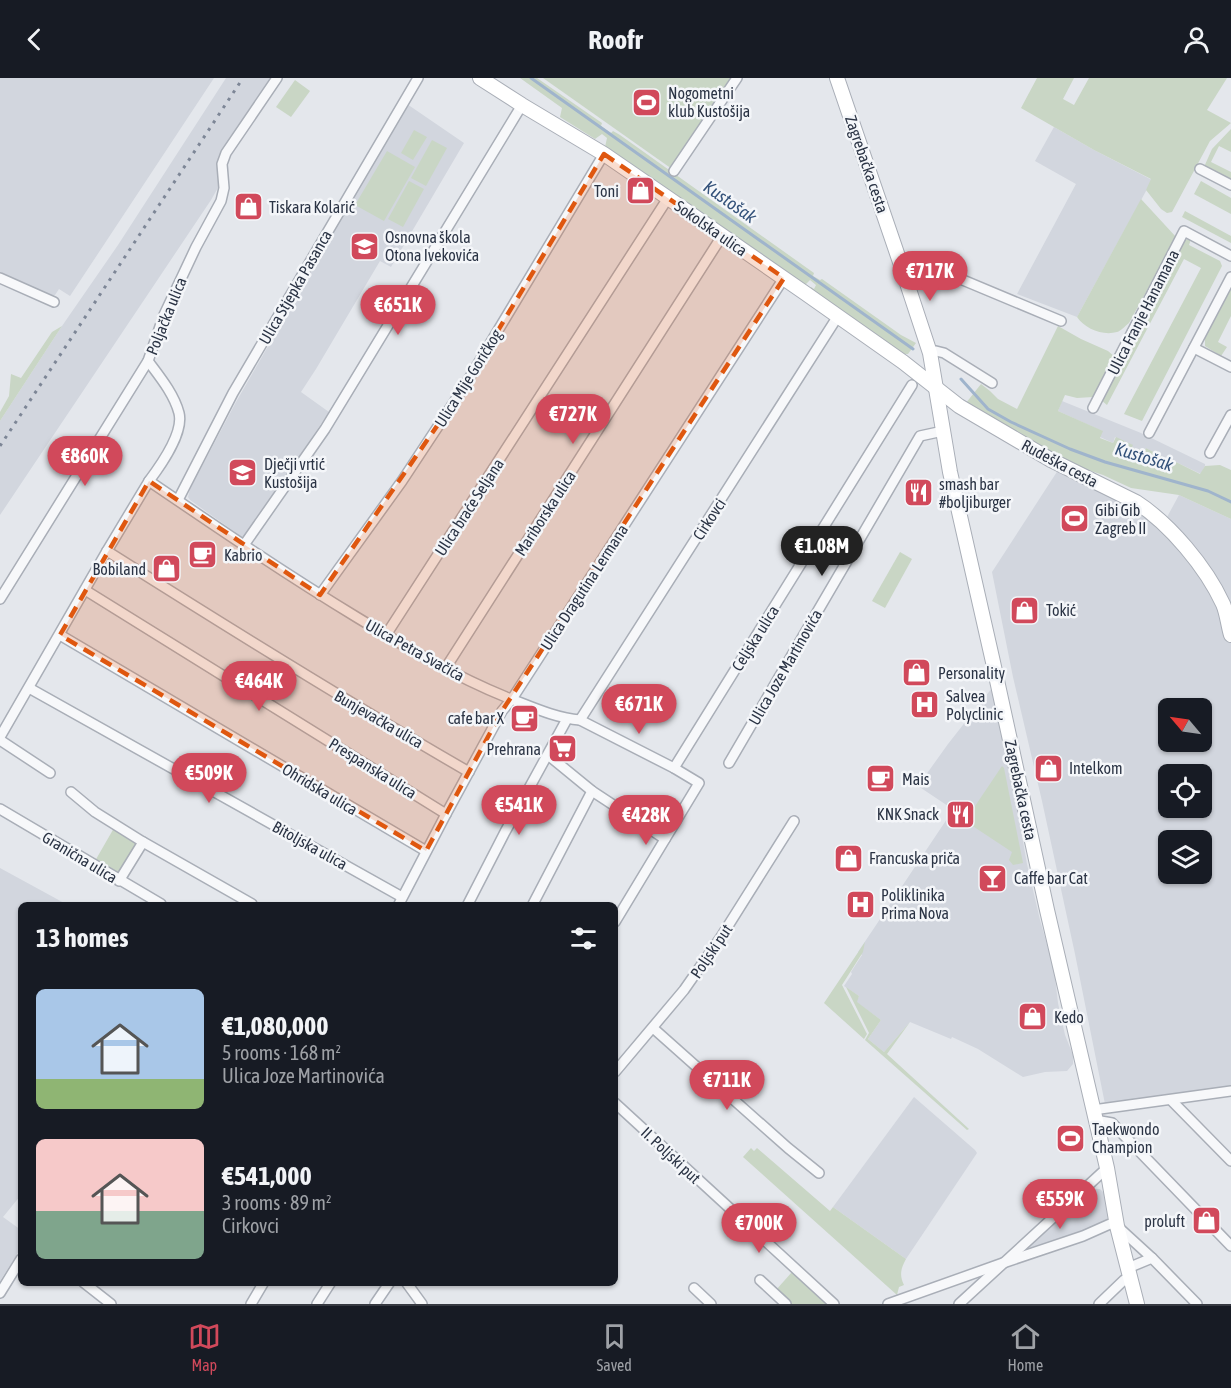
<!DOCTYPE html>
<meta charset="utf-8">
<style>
body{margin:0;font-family:"Asap Condensed",sans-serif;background:#242831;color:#f1f3f6;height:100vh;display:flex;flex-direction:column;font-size:22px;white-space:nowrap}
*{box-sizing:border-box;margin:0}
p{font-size:20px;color:#9ea1a6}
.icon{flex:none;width:33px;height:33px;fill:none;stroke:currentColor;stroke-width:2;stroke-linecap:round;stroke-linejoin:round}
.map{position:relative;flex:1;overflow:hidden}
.sheet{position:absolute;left:18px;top:824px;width:600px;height:384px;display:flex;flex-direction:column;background:#171b24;border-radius:9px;box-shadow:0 2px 4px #0004}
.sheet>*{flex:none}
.needle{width:39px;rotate:299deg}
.tools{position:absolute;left:1158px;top:620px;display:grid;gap:12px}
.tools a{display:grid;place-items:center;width:54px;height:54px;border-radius:9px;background:#171b24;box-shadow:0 2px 4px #0004;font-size:30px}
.price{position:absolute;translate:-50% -51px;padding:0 14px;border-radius:21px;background:#d1495b;color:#fff;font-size:20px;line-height:39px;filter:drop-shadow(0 2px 3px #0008)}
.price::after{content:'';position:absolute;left:50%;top:36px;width:18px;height:14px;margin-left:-9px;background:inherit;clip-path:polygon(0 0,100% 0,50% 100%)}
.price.selected{background:#222;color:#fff}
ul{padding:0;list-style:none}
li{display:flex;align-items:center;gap:18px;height:150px;padding:0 18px}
li span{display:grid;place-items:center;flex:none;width:168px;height:120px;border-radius:9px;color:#555}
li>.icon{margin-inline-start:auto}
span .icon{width:72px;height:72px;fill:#fffc;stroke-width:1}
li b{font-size:26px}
h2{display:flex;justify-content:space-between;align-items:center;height:72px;padding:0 18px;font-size:26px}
header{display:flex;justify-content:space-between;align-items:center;height:78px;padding:0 18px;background:#171b24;font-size:27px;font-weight:700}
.tabs{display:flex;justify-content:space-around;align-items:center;height:84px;border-top:2px solid #363941;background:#171b24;font-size:16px;color:#9ea1a6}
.tabs a{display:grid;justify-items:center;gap:3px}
.tabs .selected{color:#d1495b}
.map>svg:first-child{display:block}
.built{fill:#d2d6de;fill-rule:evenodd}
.green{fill:#c9d6c5}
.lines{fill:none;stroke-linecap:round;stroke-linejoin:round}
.stream{stroke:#9fb4cc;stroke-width:3}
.street-casing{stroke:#a9aeb7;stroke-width:12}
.secondary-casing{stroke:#a9aeb7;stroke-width:16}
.street{stroke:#f7f8fa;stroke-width:9}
.secondary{stroke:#fff;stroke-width:14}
.rail{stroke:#7d8696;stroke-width:3;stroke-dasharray:3 6;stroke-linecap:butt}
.marked{fill:#df570f;fill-opacity:0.2;stroke:#df570f;stroke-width:4.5;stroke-dasharray:12 8;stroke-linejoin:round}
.labels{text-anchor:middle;stroke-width:5;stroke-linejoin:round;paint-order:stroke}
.poi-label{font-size:16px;fill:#2b3445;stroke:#f4f6f9;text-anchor:start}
.street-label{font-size:16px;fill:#2b3445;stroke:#f4f6f9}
.water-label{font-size:18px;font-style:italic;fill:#34527a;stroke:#f4f6f9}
</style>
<header><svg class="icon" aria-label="back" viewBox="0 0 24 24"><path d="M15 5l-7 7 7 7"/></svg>Roofr<svg class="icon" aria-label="person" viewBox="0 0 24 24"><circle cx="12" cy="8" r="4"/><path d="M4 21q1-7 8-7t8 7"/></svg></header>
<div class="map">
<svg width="1231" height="1226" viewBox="0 0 1231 1226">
<rect width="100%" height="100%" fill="#e4e7ec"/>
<!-- built -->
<g class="built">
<path d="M0 0H214L70 218 59 211 55 217 49 218 46 217 27 206 0 194Z"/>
<path d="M226 0H271L225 67 219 82V108L211 122 0 437V343L62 248 118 167Z"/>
<path d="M407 26 464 65 391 189 380 183 316 291 301 314 329 334 246 457 242 459 190 422 188 419 190 411 236 324Z"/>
<path d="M1054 49 1094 72 1152 102 1077 239 1017 216 1076 106 1035 83Z"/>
<path d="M1062 323 1141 355 1205 386V388L1201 396 1176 384 1175 386 1146 370 1144 374 1132 369 1115 359 1113 365 1100 359 1102 353 1058 333Z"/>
<path d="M1062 386 1142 435 1160 452 1179 417 1231 441V1012L1105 1026 1075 876 1042 723 1013 599 992 494ZM1168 630H1202V663H1168ZM1168 696H1202V729H1168ZM1168 762H1202V795H1168Z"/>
<path d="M992 610 1012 701 1027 786 1040 842 1054 891 1058 925 1065 957 1073 977V986L1067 993 1045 994 1023 999 978 971 952 959 951 961 910 944 884 974 868 961 881 942 856 924 859 918 844 908 852 896 851 894 862 877 858 874 955 729 953 727 951 730 918 708 948 666Z"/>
<path d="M0 790 66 826H21V1117L3 1139 21 1152V1170L0 1203Z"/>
<path d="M914 1019 975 1072 977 1075 906 1181 833 1129Z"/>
<path d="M1093 1111H1100L1106 1117 1110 1136 1104 1145 1045 1167 1025 1173 1024 1172V1168Z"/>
</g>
<!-- green -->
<g class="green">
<path d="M520 0H537L602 45 601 48 611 55 613 53 620 57 814 195 813 198 820 202 822 201 901 257 916 265 908 276H900L811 213V209L814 211 816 207 810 202 804 208 605 69 607 60 602 56 595 61 560 39 562 30Z"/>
<path d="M543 0H733L672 91Z"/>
<path d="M1037 0H1074L1063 21 1074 27 1089 0H1227L1207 32 1231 45 1210 63 1172 134 1167 135 1161 131 1146 112 1151 101 1094 72 1021 30Z"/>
<path d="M295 2 310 13 291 39 276 29Z"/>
<path d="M1231 51V74L1219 68 1211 84 1231 94V103L1204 89 1212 71Z"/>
<path d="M414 52 427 59 413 82 401 75Z"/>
<path d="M432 62 447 70 426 108 411 100Z"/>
<path d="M387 73 415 89 384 143 355 127Z"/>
<path d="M409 103 424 111 403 149 388 141Z"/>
<path d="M1201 103 1231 120V136L1194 116Z"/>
<path d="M1141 121 1176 159 1129 245C1125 248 1121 253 1117 254 1103 258 1085 251 1077 239Z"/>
<path d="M1185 133 1231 158V165L1182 139Z"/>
<path d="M1191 161 1189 167 1220 183 1222 188 1142 343 1124 336 1201 190 1184 181 1107 327 1101 322 1183 162Z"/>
<path d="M1231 211V238L1218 264 1227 269 1221 278 1205 268V260Z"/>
<path d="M62 248 0 343V334L9 318 11 296 21 300 52 254Z"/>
<path d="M1058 248 1081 261 1108 273 1115 279 1093 319 1077 320 1065 317 1058 333 1103 353 1100 360 1113 365 1116 359 1133 367 1132 369 1138 372 1139 371 1144 374 1146 370 1174 385 1176 384 1200 396 1205 388 1220 387 1231 392V441L1179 417 1131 410 1103 397 1079 389 1009 352 966 325 981 306 990 313 998 321 1017 331Z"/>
<path d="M900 474 912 481 885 530 872 523Z"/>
<path d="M1002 688 1004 690 1023 785 1013 787 1009 782 1012 774 965 743Z"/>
<path d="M114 750 134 763 136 768 120 795 117 796 95 783Z"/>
<path d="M865 864 863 874 842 907 867 956 864 961 824 925Z"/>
<path d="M846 909 859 918 857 924 881 942 868 961 884 974 910 944 887 976 969 1051 967 1052 865 962 869 955Z"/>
<path d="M751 1070 754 1073 757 1070 830 1133 833 1129 906 1181C901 1190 899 1197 904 1207L899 1209 897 1217 743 1079Z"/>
<path d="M792 1194 826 1226H791L776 1212Z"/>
</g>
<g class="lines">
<!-- stream -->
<g class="stream">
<path d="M531 0 913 271"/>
<path d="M961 301 988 331 1011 344 1070 371 1105 384 1208 413 1231 424"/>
</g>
<defs>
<g id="street">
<path d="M1200 91 1231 107"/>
<path d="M674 93 737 0"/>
<path d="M901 187 915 182 1061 243"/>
<path d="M0 200 54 224"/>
<path d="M1194 270 1231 289"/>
<path d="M930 275 936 273 944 275 992 305"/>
<path d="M1093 330 1184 153 1231 178"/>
<path d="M1149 355 1231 199"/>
<path d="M1210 375 1231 337"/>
<path d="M149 403C218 450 287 497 358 540 406 569 454 598 506 619 530 628 555 640 580 642L674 690 699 705 615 844"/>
<path d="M178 422 233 315 418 0"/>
<path d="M244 467 325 351 522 27"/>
<path d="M107 473C227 549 346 623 469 694"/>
<path d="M85 512 446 736"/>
<path d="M320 517 402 403 464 309 604 76"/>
<path d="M0 521 148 283 164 237 196 169 221 123 224 110 222 86 226 75 277 0"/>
<path d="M60 557 426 773"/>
<path d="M386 557 668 120"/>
<path d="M445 591 722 158"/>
<path d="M29 610 402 819"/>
<path d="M580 642 838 238"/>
<path d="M0 659 107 473 149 403C161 387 184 355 179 335 174 316 160 299 148 283"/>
<path d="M0 662 50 695"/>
<path d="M548 677 592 713 665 761"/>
<path d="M729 685 920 358 943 353"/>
<path d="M674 690 912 307"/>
<path d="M71 714 95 734 143 764"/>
<path d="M0 731 161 826"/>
<path d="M119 803 143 764 252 826"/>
<path d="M399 826 446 736 502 633 512 621 784 200"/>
<path d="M468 826 505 754 567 641"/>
<path d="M533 826 592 713"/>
<path d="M653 950 788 1070 819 1095"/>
<path d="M615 994 684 912 721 859 794 743"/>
<path d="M1171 1022 1231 1083"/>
<path d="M615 1025 834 1226"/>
<path d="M1093 1032 1231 1013"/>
<path d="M1095 1042 1112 1045 1231 1168"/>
<path d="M1152 1180 1197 1226"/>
<path d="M760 1202 786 1226"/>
<path d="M83 1204 111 1226"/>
<path d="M406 1204 422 1226"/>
<path d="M694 1210 711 1226"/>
<path d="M0 1215 21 1181"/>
<path d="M251 1226 264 1204"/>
<path d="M317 1226 331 1204"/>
<path d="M375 1226 390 1204"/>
<path d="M888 1226 1003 1185 1083 1158 1110 1146 1117 1148 1152 1180 1128 1190"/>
<path d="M959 1226 1107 1090"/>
<path d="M1099 1226 1124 1202 1131 1200"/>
</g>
<g id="secondary">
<path d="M480 0 522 27 604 76 668 120 805 215 903 284 959 328 1051 382 1136 424C1170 446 1206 489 1223 526 1227 535 1228 547 1231 557"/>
<path d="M837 0 901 187 930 275 950 394 993 584 1047 832 1107 1090 1117 1148 1137 1226"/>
</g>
</defs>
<!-- street casing -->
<use href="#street" class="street-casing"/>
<!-- secondary casing -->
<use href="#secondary" class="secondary-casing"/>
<!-- street -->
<use href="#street" class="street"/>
<!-- secondary -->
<use href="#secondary" class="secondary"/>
<!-- rail -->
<path class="rail" d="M0 368 243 0"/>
</g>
<!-- marked area -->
<path class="marked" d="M604 76 784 200 502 633 426 773 60 557 149 403 320 517 464 309Z"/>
<!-- icons -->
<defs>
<symbol id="stadium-square" viewBox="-11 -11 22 22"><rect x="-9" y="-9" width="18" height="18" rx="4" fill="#d1495b" stroke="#f4f6f9"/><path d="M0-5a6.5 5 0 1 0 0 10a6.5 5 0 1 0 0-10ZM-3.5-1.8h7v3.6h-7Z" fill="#fff"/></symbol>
<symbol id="shop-square" viewBox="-11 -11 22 22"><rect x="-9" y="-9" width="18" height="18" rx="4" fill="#d1495b" stroke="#f4f6f9"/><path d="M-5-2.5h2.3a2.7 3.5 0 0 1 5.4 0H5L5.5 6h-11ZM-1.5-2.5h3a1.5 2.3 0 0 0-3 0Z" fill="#fff"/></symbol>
<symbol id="school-square" viewBox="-11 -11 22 22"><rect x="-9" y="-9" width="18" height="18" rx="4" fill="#d1495b" stroke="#f4f6f9"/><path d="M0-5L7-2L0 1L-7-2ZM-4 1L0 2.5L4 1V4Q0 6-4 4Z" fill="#fff"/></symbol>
<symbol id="restaurant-square" viewBox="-11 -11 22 22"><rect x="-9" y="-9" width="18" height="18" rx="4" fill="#d1495b" stroke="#f4f6f9"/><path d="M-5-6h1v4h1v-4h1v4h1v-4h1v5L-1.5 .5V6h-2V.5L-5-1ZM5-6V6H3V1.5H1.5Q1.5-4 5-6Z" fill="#fff"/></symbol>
<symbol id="cafe-square" viewBox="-11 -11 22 22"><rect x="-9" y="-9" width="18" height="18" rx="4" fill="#d1495b" stroke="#f4f6f9"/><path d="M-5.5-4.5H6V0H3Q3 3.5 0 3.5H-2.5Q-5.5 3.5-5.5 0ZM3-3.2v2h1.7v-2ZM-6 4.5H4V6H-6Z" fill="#fff"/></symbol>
<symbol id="hospital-square" viewBox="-11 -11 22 22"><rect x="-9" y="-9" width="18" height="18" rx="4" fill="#d1495b" stroke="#f4f6f9"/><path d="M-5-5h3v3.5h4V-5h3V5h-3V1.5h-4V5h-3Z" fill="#fff"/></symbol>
<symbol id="supermarket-square" viewBox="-11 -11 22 22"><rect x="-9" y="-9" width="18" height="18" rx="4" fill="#d1495b" stroke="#f4f6f9"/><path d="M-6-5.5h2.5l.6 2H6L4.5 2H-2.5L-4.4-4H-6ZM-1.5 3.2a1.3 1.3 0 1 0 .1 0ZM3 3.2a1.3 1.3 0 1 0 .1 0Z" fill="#fff"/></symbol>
<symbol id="bar-square" viewBox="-11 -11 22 22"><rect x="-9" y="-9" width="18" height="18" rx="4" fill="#d1495b" stroke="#f4f6f9"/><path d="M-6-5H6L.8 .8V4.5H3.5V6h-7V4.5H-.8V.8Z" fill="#fff"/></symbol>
</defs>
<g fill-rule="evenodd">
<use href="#stadium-square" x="630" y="8" width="33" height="33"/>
<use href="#shop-square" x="624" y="96" width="33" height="33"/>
<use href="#shop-square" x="232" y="112" width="33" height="33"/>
<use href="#school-square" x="348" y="152" width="33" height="33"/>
<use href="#school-square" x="226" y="378" width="33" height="33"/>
<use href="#restaurant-square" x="902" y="398" width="33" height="33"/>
<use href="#stadium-square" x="1058" y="424" width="33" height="33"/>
<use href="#cafe-square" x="186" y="460" width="33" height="33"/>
<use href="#shop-square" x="150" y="474" width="33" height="33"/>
<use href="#shop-square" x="1008" y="516" width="33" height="33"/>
<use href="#shop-square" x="900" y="578" width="33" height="33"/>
<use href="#hospital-square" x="908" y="610" width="33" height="33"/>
<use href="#cafe-square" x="508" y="624" width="33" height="33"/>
<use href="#supermarket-square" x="546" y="654" width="33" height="33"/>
<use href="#shop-square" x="1032" y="674" width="33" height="33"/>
<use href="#cafe-square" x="864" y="684" width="33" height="33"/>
<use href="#restaurant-square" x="944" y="720" width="33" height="33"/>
<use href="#shop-square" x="832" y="764" width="33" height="33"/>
<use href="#bar-square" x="976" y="784" width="33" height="33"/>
<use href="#hospital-square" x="844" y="810" width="33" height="33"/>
<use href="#shop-square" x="1016" y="922" width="33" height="33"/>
<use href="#stadium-square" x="1054" y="1044" width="33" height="33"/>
<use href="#shop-square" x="1190" y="1126" width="33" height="33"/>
</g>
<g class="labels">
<!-- poi labels -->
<g class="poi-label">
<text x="668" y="21">Nogometni<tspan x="668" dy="18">klub Kustošija</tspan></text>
<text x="619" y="119" text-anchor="end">Toni</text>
<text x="269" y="135">Tiskara Kolarić</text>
<text x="385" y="165">Osnovna škola<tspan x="385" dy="18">Otona Ivekovića</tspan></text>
<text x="264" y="392">Dječji vrtić<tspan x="264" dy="18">Kustošija</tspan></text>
<text x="939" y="412">smash bar<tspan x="939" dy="18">#boljiburger</tspan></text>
<text x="1095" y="438">Gibi Gib<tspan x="1095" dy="18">Zagreb II</tspan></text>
<text x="224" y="483">Kabrio</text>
<text x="146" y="497" text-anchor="end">Bobiland</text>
<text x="1046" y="538">Tokić</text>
<text x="938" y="601">Personality</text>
<text x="946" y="624">Salvea<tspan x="946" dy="18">Polyclinic</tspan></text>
<text x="504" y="646" text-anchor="end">cafe bar X</text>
<text x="541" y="677" text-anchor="end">Prehrana</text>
<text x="1069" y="696">Intelkom</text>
<text x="902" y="707">Mais</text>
<text x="939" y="742" text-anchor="end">KNK Snack</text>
<text x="869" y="786">Francuska priča</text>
<text x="1014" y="806">Caffe bar Cat</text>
<text x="881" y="823">Poliklinika<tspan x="881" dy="18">Prima Nova</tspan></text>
<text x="1054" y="945">Kedo</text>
<text x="1092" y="1057">Taekwondo<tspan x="1092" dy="18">Champion</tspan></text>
<text x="1185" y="1149" text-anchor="end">proluft</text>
</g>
<!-- street labels -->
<g class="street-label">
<text transform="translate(867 86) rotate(71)" y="6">Zagrebačka cesta</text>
<text transform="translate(711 150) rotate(35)" y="6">Sokolska ulica</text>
<text transform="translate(295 209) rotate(-60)" y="6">Ulica Stjepka Pasanca</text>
<text transform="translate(1143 234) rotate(-63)" y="6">Ulica Franje Hanamana</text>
<text transform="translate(166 238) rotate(-68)" y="6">Poljačka ulica</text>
<text transform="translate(468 300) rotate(-58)" y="6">Ulica Mije Goričkog</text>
<text transform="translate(1060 385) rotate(28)" y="6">Rudeška cesta</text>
<text transform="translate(469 429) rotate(-57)" y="6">Ulica braće Seljana</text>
<text transform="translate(545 435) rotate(-57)" y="6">Mariborska ulica</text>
<text transform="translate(709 441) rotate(-57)" y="6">Cirkovci</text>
<text transform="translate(584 509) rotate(-57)" y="6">Ulica Dragutina Lermana</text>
<text transform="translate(755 560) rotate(-58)" y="6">Celjska ulica</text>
<text transform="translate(415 572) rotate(29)" y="6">Ulica Petra Svačića</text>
<text transform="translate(785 589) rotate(-60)" y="6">Ulica Joze Martinovića</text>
<text transform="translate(379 641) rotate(30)" y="6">Bunjevačka ulica</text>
<text transform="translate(373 690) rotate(32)" y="6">Prespanska ulica</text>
<text transform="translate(320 711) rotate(31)" y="6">Ohridska ulica</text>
<text transform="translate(1021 712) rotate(78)" y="6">Zagrebačka cesta</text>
<text transform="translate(310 767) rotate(29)" y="6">Bitoljska ulica</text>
<text transform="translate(80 779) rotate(31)" y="6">Granična ulica</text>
<text transform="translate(711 873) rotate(-56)" y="6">Poljski put</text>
<text transform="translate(671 1077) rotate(43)" y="6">II. Poljski put</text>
</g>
<!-- water labels -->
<g class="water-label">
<text transform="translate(730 124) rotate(35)" y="6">Kustošak</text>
<text transform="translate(1144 379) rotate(17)" y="6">Kustošak</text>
</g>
</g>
</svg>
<div class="tools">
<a><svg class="needle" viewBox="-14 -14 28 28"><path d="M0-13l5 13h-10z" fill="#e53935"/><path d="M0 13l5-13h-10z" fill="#9ea1a6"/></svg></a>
<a><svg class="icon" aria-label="locate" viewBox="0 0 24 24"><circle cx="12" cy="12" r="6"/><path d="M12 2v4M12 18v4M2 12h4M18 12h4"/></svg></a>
<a><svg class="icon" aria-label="layers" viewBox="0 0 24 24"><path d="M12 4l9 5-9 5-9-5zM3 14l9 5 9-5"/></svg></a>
</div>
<b class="price" style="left:930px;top:224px">€717K</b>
<b class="price" style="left:398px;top:258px">€651K</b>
<b class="price" style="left:573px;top:367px">€727K</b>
<b class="price" style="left:85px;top:409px">€860K</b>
<b class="price selected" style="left:822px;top:499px">€1.08M</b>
<b class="price" style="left:259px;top:634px">€464K</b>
<b class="price" style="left:639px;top:657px">€671K</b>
<b class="price" style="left:209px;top:726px">€509K</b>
<b class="price" style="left:519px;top:758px">€541K</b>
<b class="price" style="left:646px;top:768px">€428K</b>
<b class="price" style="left:727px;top:1033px">€711K</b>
<b class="price" style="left:1060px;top:1152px">€559K</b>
<b class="price" style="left:759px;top:1176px">€700K</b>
<section class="sheet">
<h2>13 homes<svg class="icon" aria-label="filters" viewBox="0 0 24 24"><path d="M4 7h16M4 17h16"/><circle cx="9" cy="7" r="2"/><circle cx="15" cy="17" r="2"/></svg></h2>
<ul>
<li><span style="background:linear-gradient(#a9c7e8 75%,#8fb573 0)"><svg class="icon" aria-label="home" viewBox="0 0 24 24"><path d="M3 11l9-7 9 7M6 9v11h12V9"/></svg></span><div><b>€1,080,000</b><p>5 rooms · 168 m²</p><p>Ulica Joze Martinovića</p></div></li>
<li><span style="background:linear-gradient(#f6c9c9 60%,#7fa58c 0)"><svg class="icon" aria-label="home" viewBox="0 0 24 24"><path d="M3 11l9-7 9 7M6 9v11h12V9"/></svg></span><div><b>€541,000</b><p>3 rooms · 89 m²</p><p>Cirkovci</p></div></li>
</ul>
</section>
</div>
<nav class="tabs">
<a class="selected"><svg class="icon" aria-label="map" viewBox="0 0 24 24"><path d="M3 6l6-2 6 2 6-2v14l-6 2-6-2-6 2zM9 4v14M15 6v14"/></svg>Map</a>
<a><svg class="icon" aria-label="saved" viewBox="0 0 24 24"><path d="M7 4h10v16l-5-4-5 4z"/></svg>Saved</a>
<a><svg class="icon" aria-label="home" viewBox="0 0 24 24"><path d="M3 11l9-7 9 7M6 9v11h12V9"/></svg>Home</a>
</nav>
